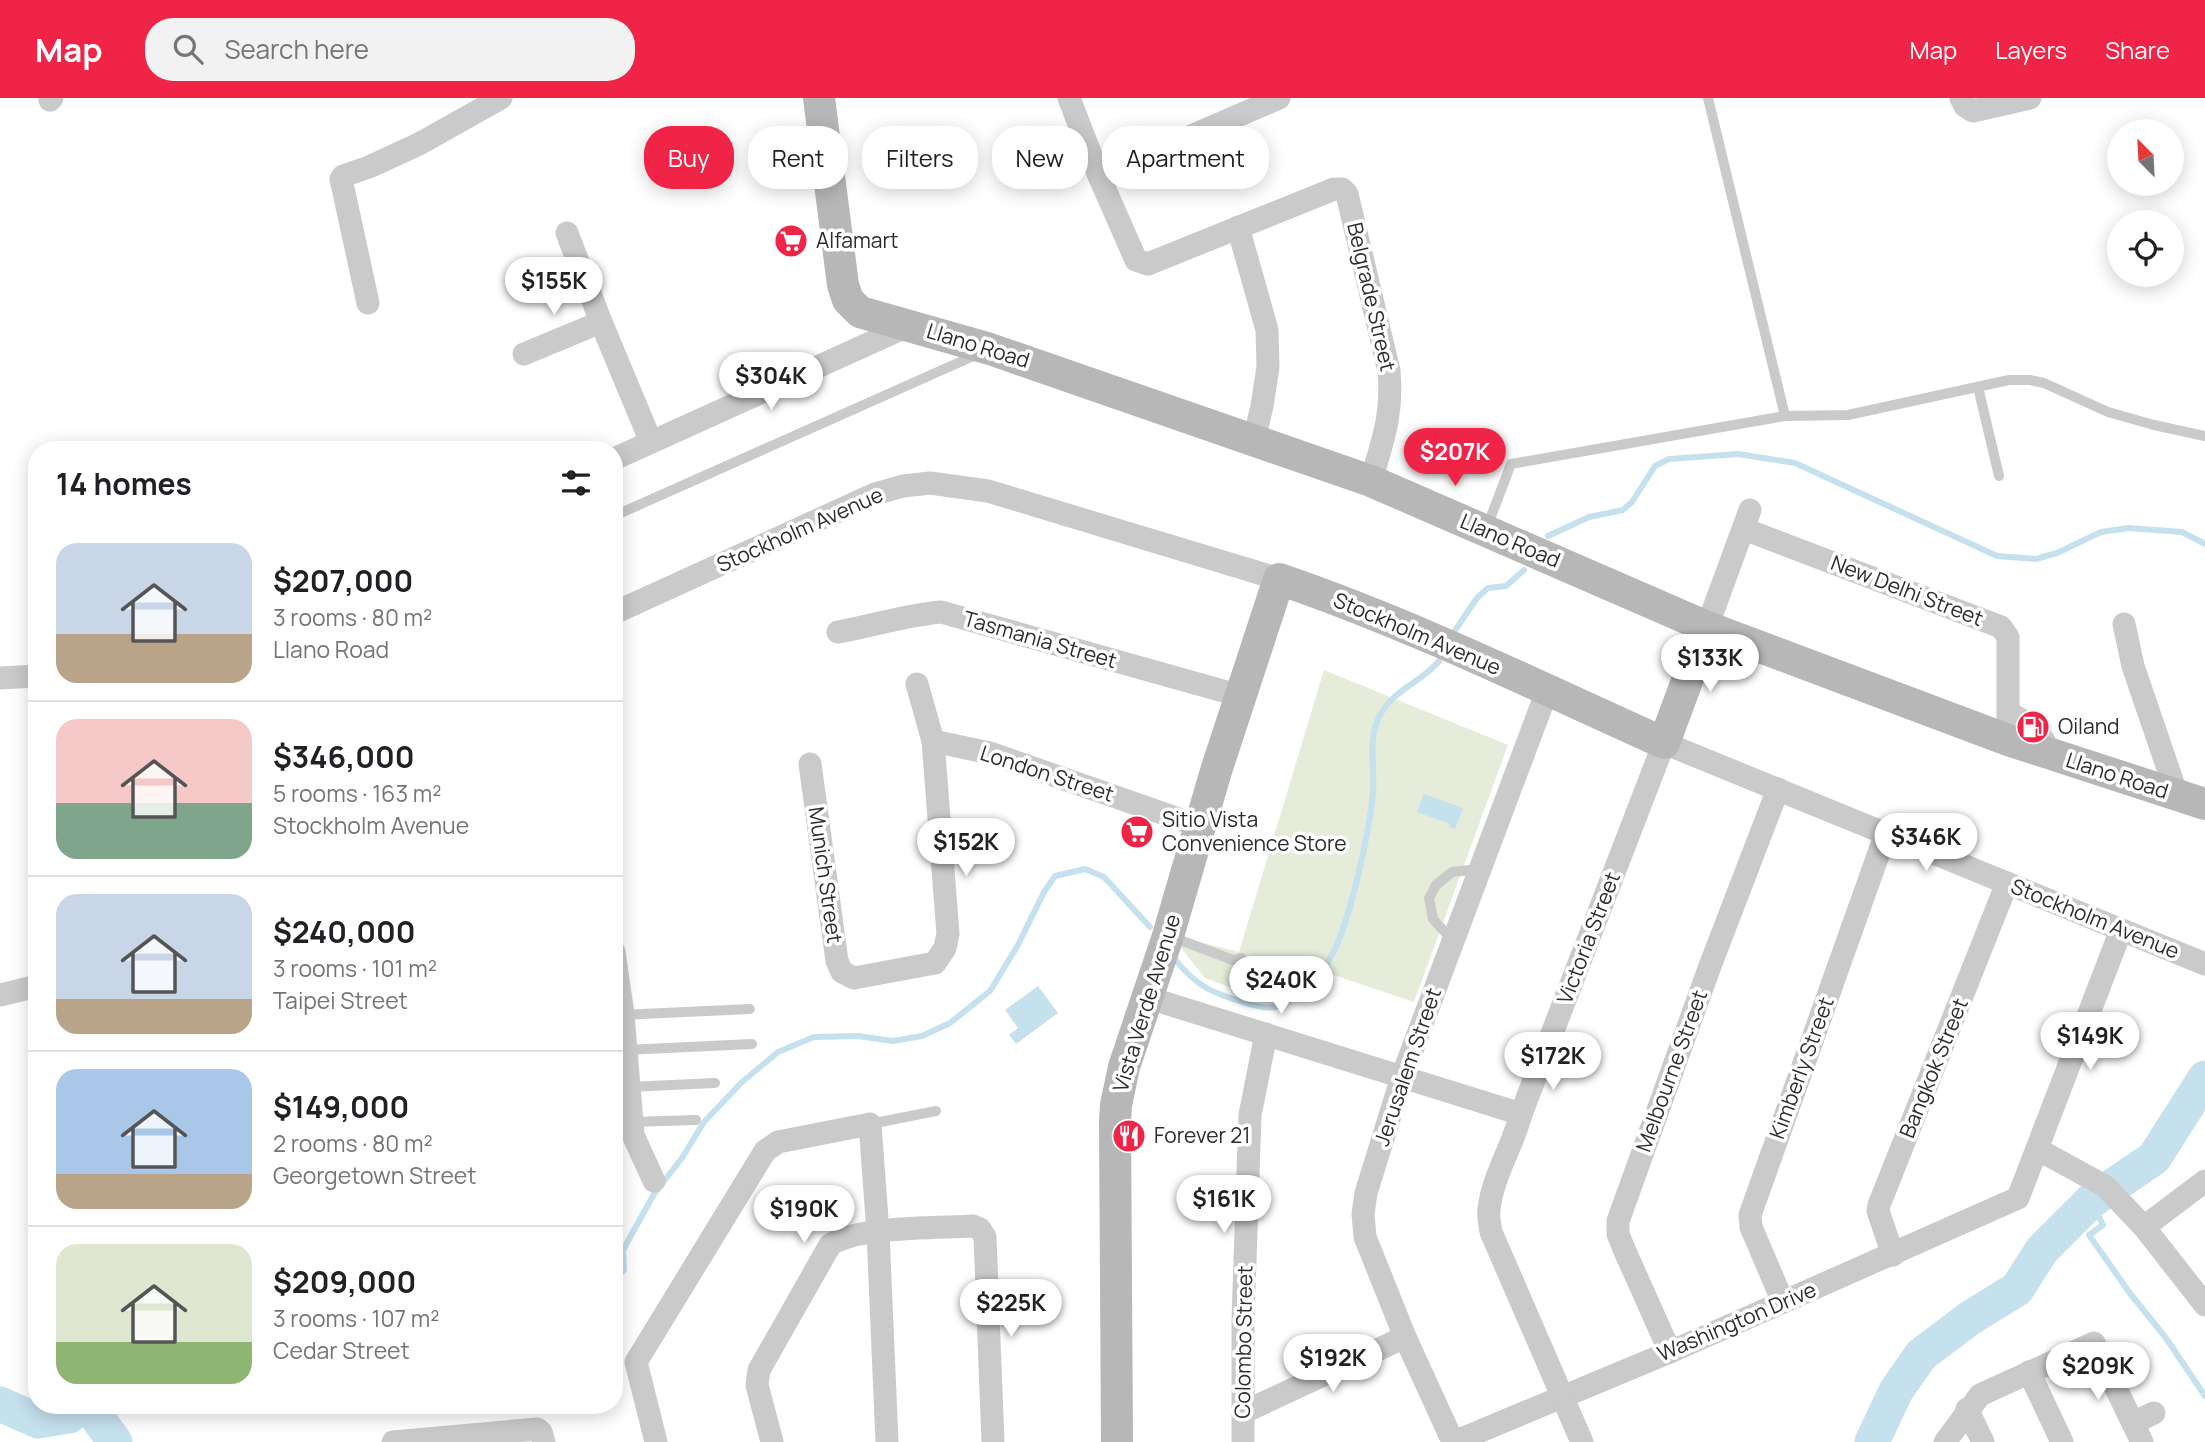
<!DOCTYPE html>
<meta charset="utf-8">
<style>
body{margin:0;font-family:Manrope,sans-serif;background:#f2f2f2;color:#202124;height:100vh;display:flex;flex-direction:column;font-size:26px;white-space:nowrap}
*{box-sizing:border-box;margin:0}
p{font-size:23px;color:#757577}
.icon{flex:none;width:38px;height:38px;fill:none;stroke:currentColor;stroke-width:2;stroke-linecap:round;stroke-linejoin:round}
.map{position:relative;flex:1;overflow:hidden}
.panel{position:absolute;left:28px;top:343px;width:595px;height:973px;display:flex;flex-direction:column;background:#fff;border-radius:28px;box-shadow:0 4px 18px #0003}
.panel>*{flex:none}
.guide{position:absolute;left:644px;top:28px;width:665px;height:63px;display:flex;gap:14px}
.needle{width:46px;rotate:336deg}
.controls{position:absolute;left:2107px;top:21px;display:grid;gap:14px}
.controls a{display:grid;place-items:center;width:77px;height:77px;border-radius:50%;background:#fff;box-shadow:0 4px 18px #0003;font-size:35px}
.price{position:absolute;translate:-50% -60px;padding:0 16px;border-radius:24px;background:#fff;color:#222;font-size:23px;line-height:46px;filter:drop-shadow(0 2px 4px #0008)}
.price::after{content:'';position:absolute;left:50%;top:42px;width:21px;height:16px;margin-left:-10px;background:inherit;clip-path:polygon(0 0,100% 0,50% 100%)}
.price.on{background:#f02446;color:#fff}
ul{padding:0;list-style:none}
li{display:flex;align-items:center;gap:21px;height:175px;padding:0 28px}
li+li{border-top:2px solid #e0e0e0}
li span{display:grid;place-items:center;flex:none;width:196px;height:140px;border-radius:21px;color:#555}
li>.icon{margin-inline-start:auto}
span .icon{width:84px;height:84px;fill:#fffc;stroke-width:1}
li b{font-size:30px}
h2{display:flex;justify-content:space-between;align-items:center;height:84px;padding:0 28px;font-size:30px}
.chip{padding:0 24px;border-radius:28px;background:#fff;box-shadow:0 4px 18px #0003;font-size:24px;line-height:63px}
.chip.on{background:#f02446;color:#fff}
header{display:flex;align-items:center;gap:42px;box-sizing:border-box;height:98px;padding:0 35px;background:#f02446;color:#fff}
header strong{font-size:33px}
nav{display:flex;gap:38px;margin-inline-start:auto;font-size:24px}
.search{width:490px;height:63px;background:#f2f2f2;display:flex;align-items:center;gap:18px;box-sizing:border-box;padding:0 24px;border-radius:28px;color:#757577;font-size:26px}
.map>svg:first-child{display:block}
.green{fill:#e5ecd9}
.water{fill:#c4e1ed}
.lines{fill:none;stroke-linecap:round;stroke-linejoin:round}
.stream{stroke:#c4e1ed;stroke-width:6}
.river{stroke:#c4e1ed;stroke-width:35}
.lane{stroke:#cacaca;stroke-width:10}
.street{stroke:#cacaca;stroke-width:23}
.secondary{stroke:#b7b7b7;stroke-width:32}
.labels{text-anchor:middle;stroke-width:7;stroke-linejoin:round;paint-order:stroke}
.poi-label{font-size:21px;fill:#2d2d2d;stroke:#fff;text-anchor:start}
.street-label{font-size:21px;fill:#2d2d2d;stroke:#fff}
</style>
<header>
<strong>Map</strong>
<div class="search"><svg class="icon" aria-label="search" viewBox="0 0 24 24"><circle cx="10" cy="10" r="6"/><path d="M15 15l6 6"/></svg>Search here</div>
<nav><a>Map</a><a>Layers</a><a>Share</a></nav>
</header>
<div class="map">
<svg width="2205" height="1344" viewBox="0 0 2205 1344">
<rect width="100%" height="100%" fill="#fff"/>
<!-- green -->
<path class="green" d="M1324 572 1508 647 1414 904 1310 869 1289 893 1246 895 1205 880 1181 850 1184 840 1239 854Z"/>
<!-- water -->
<g class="water">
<path d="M1424 696 1463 710 1455 731 1449 729 1450 726 1417 714Z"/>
<path d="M1038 888 1058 915 1016 946 1009 937 1018 930 1005 912Z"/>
</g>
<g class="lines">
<!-- stream -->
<g class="stream">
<path d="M1548 438 1589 419 1623 412 1632 404 1655 368 1669 361 1738 356 1795 365 1997 458 2036 461 2057 455 2101 434 2128 430 2182 434 2205 446"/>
<path d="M1454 534 1477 500 1488 490 1506 488 1524 472"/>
<path d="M1174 860C1197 890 1215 896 1249 906 1277 915 1285 907 1305 888 1312 881 1322 873 1327 865 1349 834 1369 734 1373 695 1375 672 1368 643 1378 621 1392 591 1420 586 1439 563"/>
<path d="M2091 1103 2103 1127 2089 1137 2129 1194 2166 1240 2205 1298"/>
<path d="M614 1181 624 1172 623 1152 654 1096 682 1060 704 1024 742 984 778 954 814 939 858 938 893 943 922 938 950 925 990 893 1018 847 1044 794 1055 778 1085 771 1104 779 1150 829"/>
</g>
<!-- river -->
<g class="river">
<path d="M0 1306 38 1323 69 1318 76 1307"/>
<path d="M88 1307 115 1344"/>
<path d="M1872 1344 1896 1293 1921 1257 1970 1220 2017 1191 2042 1152 2091 1103 2154 1060 2205 980"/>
</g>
<!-- lane -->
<g class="lane">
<path d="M1708 0 1785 318"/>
<path d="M1978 289 1999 378"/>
<path d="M614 418 978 256"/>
<path d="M1487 429 1511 366 1785 318 1848 317 2009 282H2030L2044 285 2108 314 2154 327 2205 338"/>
<path d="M2008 607C2029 619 2048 626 2054 652"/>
<path d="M1172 839 1233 862 1241 860"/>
<path d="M1453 843 1433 821 1429 800 1436 787 1452 774 1480 771"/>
<path d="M620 917 750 911"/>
<path d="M614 954 625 952 752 946"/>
<path d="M614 992 628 989 715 985"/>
<path d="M870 1026 936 1013"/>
<path d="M614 1028 631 1024 696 1022"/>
</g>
<!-- street -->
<g class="street">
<path d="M1069 0 1099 78 1136 162 1148 166 1334 91H1342L1347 96 1389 273C1393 316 1383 342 1371 383"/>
<path d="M1961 0 1965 8 1973 13 2030 0"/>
<path d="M50 2 52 0"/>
<path d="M1099 78 1279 0"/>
<path d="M1238 129 1267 232 1268 269 1262 308 1254 342"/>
<path d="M567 135 601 224 651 344"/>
<path d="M368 205 341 81 343 78 369 69 419 46 501 0"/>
<path d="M524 256 601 224"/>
<path d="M614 361 910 227"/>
<path d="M1744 431 2001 529 2008 539V642"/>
<path d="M614 515 875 396 903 388 930 385 988 393 1279 481"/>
<path d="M2124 526 2133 568 2177 697"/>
<path d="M1707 529 1750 412"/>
<path d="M838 534C872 528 906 517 941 514L1241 598"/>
<path d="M0 580 37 578"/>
<path d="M933 643 990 655 1199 728"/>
<path d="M810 666 837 863 842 874 854 880 935 865 945 850 948 836 933 643 917 586"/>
<path d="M614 854 623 916 633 1037 654 1083"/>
<path d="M0 897 37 888"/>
<path d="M1146 899 1521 1016"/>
<path d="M2037 1051 2105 1088 2144 1129 2205 1207"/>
<path d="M2144 1129 2205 1083"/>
<path d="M1893 1157 1878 1113 1879 1107 2007 785"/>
<path d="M1783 1204 1751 1129 1750 1117 1886 735"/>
<path d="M1670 1254 1624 1151 1618 1136V1123L1710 868 1778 691"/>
<path d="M2029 1274 2062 1344"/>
<path d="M1967 1311 1983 1344"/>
<path d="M1244 1314 1405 1239"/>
<path d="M2133 1325 2154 1315"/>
<path d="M393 1344 537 1331 541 1334 544 1344"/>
<path d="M656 1344 636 1264 765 1053 778 1044 870 1026 878 1134 887 1344"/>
<path d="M772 1344 757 1287 759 1272 830 1147C857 1128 938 1130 973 1128L980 1131 985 1139 993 1344"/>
<path d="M1243 1344V1222L1250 1017 1266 936"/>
<path d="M1453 1344 1405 1239 1365 1139 1363 1116 1366 1095 1402 979 1547 593"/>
<path d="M1454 1344 1670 1254 2018 1100 2121 832"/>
<path d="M1582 1344 1491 1134C1490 1127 1488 1119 1489 1112 1492 1079 1513 1048 1521 1016L1664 645 2205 866"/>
<path d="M1945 1344 1980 1297 2094 1245 2142 1344"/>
</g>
<!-- secondary -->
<g class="secondary">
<path d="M819 0 843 187 848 202 860 214 990 251 1371 383 1707 529 2008 642 2205 706"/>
<path d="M1117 1344 1115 1023 1116 1007 1124 969 1168 838 1216 673 1279 481C1411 526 1537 588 1664 645L1707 529"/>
</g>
</g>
<!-- icons -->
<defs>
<symbol id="supermarket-disc" viewBox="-11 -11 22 22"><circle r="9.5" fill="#f02446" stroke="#fff"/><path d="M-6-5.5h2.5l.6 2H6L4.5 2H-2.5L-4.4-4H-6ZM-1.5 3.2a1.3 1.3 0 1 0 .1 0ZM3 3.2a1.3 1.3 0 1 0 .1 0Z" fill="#fff"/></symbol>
<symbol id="fuel-disc" viewBox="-11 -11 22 22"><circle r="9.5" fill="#f02446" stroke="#fff"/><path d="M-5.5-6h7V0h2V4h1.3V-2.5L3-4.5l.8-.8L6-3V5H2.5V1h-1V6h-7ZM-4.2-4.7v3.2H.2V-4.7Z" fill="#fff"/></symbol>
<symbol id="restaurant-disc" viewBox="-11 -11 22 22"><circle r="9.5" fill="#f02446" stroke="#fff"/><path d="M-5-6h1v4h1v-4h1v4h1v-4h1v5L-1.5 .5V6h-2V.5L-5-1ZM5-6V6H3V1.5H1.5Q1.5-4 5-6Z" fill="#fff"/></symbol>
</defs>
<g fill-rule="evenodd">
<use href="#supermarket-disc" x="772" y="124" width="38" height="38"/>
<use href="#fuel-disc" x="2014" y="610" width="38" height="38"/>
<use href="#supermarket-disc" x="1118" y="715" width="38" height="38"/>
<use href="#restaurant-disc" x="1110" y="1019" width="38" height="38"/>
</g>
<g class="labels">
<!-- poi labels -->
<g class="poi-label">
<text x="816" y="150">Alfamart</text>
<text x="2058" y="636">Oiland</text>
<text x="1162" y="729">Sitio Vista<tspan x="1162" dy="24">Convenience Store</tspan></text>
<text x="1154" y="1045">Forever 21</text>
</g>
<!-- street labels -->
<g class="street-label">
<text transform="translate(1371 199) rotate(77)" y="7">Belgrade Street</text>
<text transform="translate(978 248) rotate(17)" y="7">Llano Road</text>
<text transform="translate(800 432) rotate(-24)" y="7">Stockholm Avenue</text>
<text transform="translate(1510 443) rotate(23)" y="7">Llano Road</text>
<text transform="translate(1907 493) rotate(21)" y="7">New Delhi Street</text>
<text transform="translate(1417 536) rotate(23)" y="7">Stockholm Avenue</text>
<text transform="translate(1040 542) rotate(16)" y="7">Tasmania Street</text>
<text transform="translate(1047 676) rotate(18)" y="7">London Street</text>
<text transform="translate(2117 678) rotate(18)" y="7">Llano Road</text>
<text transform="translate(825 777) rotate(82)" y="7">Munich Street</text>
<text transform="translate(2095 821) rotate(22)" y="7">Stockholm Avenue</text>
<text transform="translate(1589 840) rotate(-69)" y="7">Victoria Street</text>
<text transform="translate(1147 905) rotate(-73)" y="7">Vista Verde Avenue</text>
<text transform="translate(1408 969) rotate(-71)" y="7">Jerusalem Street</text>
<text transform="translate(1802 970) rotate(-70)" y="7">Kimberly Street</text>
<text transform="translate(1934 970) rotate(-68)" y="7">Bangkok Street</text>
<text transform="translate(1672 973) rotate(-70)" y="7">Melbourne Street</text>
<text transform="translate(1737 1224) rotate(-23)" y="7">Washington Drive</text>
<text transform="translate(1244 1244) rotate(-89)" y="7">Colombo Street</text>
</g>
</g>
</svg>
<div class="controls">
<a><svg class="needle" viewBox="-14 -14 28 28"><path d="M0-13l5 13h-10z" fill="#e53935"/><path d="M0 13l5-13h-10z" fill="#757577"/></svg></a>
<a><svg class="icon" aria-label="locate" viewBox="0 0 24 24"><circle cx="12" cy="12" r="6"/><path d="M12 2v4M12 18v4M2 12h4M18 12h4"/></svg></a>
</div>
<b class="price" style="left:554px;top:219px">$155K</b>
<b class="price" style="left:771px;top:314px">$304K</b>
<b class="price on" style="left:1455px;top:390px">$207K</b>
<b class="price" style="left:1710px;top:596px">$133K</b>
<b class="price" style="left:1926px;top:775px">$346K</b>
<b class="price" style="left:966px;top:780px">$152K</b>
<b class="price" style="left:1281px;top:918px">$240K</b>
<b class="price" style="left:2090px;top:974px">$149K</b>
<b class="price" style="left:1553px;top:994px">$172K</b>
<b class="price" style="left:1224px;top:1137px">$161K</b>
<b class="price" style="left:804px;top:1147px">$190K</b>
<b class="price" style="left:1011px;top:1241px">$225K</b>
<b class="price" style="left:1333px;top:1296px">$192K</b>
<b class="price" style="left:2098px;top:1304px">$209K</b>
<div class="guide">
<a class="chip on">Buy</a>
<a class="chip">Rent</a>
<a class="chip">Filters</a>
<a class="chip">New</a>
<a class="chip">Apartment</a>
</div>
<section class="panel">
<h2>14 homes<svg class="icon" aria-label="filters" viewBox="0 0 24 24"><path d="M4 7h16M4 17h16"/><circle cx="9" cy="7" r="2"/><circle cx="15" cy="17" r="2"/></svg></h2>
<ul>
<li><span style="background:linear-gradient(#c9d6e8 65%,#b9a48a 0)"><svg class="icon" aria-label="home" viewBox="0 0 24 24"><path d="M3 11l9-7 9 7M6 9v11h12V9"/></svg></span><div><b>$207,000</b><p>3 rooms · 80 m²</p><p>Llano Road</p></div></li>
<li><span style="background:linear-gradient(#f6c9c9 60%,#7fa58c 0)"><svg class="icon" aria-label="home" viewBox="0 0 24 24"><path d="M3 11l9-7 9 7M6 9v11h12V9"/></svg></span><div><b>$346,000</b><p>5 rooms · 163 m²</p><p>Stockholm Avenue</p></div></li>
<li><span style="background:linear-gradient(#c9d6e8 75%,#b9a48a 0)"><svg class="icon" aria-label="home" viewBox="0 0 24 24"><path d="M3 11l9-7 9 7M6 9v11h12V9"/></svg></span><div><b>$240,000</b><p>3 rooms · 101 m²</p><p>Taipei Street</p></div></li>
<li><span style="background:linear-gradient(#a9c7e8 75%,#b9a48a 0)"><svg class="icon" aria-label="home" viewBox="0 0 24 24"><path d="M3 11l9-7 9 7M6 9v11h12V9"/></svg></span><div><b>$149,000</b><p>2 rooms · 80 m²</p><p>Georgetown Street</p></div></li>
<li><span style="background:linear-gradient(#dfe7d0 70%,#8fb573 0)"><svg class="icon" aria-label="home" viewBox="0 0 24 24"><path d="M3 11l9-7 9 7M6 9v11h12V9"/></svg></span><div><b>$209,000</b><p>3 rooms · 107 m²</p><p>Cedar Street</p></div></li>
</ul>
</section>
</div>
